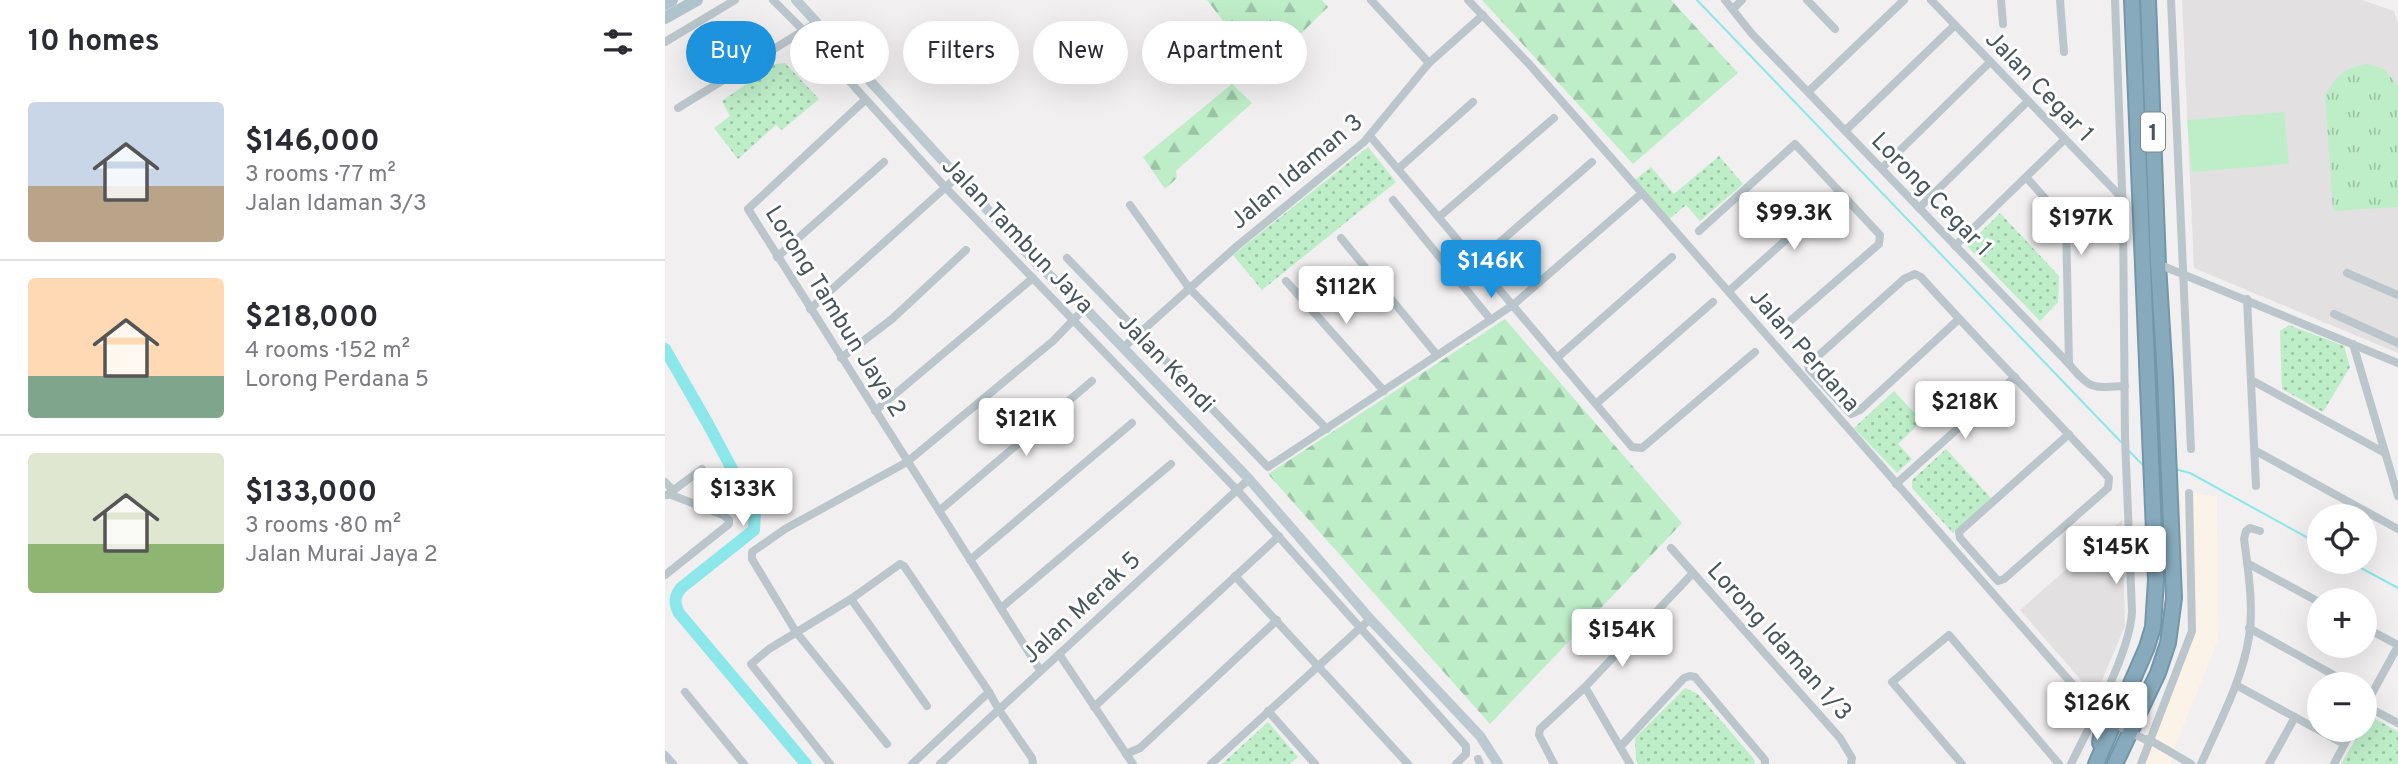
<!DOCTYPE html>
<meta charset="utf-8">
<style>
body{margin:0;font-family:Overpass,sans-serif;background:#f7f7f7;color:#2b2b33;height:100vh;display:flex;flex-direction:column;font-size:26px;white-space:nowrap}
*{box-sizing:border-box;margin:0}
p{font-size:23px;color:#7c7c81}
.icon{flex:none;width:38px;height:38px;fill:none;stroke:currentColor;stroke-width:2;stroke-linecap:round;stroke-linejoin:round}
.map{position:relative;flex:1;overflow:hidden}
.drawer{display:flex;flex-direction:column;background:#fff;width:665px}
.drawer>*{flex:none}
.top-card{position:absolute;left:21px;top:21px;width:665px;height:63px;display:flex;gap:14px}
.buttons{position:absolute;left:1642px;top:504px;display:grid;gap:14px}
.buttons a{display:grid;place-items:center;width:70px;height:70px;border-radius:50%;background:#fff;box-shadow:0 7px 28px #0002;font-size:35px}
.price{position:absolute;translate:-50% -60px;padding:0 16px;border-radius:7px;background:#fff;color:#222;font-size:23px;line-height:46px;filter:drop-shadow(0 2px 4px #0008)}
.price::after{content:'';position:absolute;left:50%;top:42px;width:21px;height:16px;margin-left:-10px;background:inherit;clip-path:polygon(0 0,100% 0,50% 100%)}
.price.current{background:#1d92dd;color:#fff}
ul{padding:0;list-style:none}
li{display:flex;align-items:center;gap:21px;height:175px;padding:0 28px}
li+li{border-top:2px solid #e1e1e2}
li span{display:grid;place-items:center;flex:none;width:196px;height:140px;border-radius:7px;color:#555}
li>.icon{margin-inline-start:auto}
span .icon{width:84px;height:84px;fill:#fffc;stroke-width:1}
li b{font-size:30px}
h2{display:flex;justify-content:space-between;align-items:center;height:84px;padding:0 28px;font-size:30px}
.pill{padding:0 24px;border-radius:32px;background:#fff;box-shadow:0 7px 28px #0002;font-size:24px;line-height:63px}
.pill.current{background:#1d92dd;color:#fff}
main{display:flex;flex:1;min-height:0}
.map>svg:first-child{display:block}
.commercial{fill:#fbf2e8}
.education{fill:#e2e0e1}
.grass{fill:url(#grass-tufts)}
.forest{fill:url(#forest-firs)}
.park{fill:url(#park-dots)}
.pitch{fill:#beeec8}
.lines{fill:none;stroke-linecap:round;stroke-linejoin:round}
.stream{stroke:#8ce7ea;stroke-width:2}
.river{stroke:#8ce7ea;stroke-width:12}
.highway-casing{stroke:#7396a8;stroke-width:18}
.street{stroke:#bac6cb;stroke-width:8}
.secondary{stroke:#bbc9d0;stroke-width:10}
.primary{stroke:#afc3cd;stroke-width:12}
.highway{stroke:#87aabc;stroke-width:14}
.labels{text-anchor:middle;stroke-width:6;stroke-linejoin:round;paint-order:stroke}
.shield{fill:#fff;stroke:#7e888d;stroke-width:2}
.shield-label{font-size:23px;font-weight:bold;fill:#47555c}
.street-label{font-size:24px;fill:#47555c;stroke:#fff}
</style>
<main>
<section class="drawer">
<h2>10 homes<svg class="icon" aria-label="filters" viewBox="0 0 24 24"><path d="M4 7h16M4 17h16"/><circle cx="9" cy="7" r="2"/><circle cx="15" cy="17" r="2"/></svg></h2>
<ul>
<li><span style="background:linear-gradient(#c9d6e8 60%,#b9a48a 0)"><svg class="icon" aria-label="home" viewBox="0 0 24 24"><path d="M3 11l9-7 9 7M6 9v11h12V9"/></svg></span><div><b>$146,000</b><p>3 rooms · 77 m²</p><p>Jalan Idaman 3/3</p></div></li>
<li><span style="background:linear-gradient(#ffd9b3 70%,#7fa58c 0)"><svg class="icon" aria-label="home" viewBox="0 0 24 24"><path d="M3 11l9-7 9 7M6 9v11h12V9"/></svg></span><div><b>$218,000</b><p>4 rooms · 152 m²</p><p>Lorong Perdana 5</p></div></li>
<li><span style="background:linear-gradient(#dfe7d0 65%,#8fb573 0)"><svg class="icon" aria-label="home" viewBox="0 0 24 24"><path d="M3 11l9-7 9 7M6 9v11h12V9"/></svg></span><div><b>$133,000</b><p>3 rooms · 80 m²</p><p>Jalan Murai Jaya 2</p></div></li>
</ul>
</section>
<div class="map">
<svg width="1733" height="764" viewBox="0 0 1733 764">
<defs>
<pattern id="grass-tufts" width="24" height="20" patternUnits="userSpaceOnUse" patternTransform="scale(1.75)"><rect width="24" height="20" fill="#beeec8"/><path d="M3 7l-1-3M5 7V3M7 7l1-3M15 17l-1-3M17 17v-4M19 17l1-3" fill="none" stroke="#9cc4a6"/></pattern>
<pattern id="forest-firs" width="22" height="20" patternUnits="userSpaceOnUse" patternTransform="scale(1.75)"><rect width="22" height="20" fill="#beeec8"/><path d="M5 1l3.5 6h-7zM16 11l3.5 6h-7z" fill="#9cc4a6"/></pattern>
<pattern id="park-dots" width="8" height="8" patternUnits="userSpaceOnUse" patternTransform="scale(1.75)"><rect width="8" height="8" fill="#beeec8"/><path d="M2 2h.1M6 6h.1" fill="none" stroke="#9cc4a6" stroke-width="1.8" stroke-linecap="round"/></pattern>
</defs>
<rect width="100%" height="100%" fill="#f1efef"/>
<!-- commercial -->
<path class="commercial" d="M1516 491 1552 497 1553 640 1510 747 1506 764H1470L1485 733 1524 635Z"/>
<!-- education -->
<g class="education">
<path d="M1517 0H1697L1729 11 1733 23V353L1529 268Z"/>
<path d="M1457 520 1460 626 1435 685 1422 687 1355 610Z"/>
</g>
<!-- grass -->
<path class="grass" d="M1701 64 1719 69 1733 86V207L1668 211 1660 95C1672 75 1678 69 1701 64Z"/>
<!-- forest -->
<g class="forest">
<path d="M542 0H657L663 7 597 72Z"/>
<path d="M817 0H1006L1073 73 968 164Z"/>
<path d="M567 84 587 103 511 171 512 178 500 189 478 157Z"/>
<path d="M840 319 1017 523 825 724 603 474Z"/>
</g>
<!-- park -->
<g class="park">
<path d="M120 63 154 99 117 130 111 125 73 159 49 128 65 116 57 101 110 64Z"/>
<path d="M703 147 731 182 597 290 568 255Z"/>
<path d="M1054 156 1078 184 1035 221 1021 205 1004 219 970 180 986 167 1009 194Z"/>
<path d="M1335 213 1394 276 1393 302 1375 321 1302 246Z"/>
<path d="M1624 325 1679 346 1685 367 1658 412 1617 389 1615 331Z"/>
<path d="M1229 391 1257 421 1233 444 1247 459 1232 473 1189 428Z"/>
<path d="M1281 449 1326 498 1288 533 1247 488V480Z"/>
<path d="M1020 688 1033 694 1089 759 1090 764H973L971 760 970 738Z"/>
<path d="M1704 715 1733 732V764H1676L1696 730H1699V724Z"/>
<path d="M603 722 633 757 625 764H557Z"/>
</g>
<!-- pitch -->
<path class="pitch" d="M1619 112 1624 164 1527 172 1522 120Z"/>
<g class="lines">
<!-- stream -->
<g class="stream">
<path d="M1032 0 1456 442"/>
<path d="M1464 451 1480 467"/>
<path d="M1510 469 1525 473 1654 544"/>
<path d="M1685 562 1733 588"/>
</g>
<!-- river -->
<path class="river" d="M0 349 43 424 90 512 89 530 16 588C9 597 9 603 14 613L141 764"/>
<defs>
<g id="highway">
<path d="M1435 743 1438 724 1432 708 1447 704 1462 693"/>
<path d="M1431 764 1482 647 1488 627 1491 580 1467 0"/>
<path d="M1450 764 1493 673 1503 643 1509 598 1500 378 1493 264 1483 0"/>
</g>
</defs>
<!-- highway casing -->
<use href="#highway" class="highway-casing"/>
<!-- street -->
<g class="street">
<path d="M108 0 140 32 280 187 572 490 801 746V754L791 764"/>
<path d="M706 0 764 63"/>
<path d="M803 0 864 64 1416 694 1433 709"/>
<path d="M1060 0 1087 34 1404 364C1425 390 1428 388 1460 386"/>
<path d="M1142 0 1170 29"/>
<path d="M1266 0 1458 199"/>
<path d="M1336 0 1338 24"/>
<path d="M1395 0 1399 52"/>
<path d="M1506 0 1526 449"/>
<path d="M1069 8 1077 0"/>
<path d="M0 42 70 0"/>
<path d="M1143 92 1239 0"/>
<path d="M200 100 83 209 375 670"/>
<path d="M13 108 151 23"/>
<path d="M1180 131 1290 25"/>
<path d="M705 136 967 447 977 448 1090 352"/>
<path d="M1217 168 1325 62"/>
<path d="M733 169 808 102"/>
<path d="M1361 177 1401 222 1404 364"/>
<path d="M728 200 826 320"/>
<path d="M465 205 524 288 662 429"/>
<path d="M1254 208 1363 101"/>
<path d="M774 217 889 118"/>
<path d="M1034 231 1130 144 1215 235 1214 244 1117 328"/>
<path d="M676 238 772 355"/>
<path d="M1290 246 1400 139"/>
<path d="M112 257 219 162"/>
<path d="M402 258 603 467 848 305 976 194"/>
<path d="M812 262 927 162"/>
<path d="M1493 264 1733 363"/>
<path d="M1682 273 1733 295"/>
<path d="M621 281 719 391"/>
<path d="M1064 291 1174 192"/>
<path d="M1582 299 1591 486"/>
<path d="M145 309 292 177"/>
<path d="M1669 314 1733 343"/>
<path d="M1294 319 1195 410 1186 414 1144 369 1143 365 1239 279 1250 274 1256 277C1317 345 1382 410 1444 478L1443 488 1339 579 1333 581 1295 538 1294 532 1404 434"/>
<path d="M1688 344 1733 496"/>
<path d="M459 347 572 246 699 142 764 63 818 15"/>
<path d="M893 357 1007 257"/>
<path d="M176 358 227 319 301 250"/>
<path d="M1588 381 1720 453"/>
<path d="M932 403 1048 302"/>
<path d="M210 411 368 278"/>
<path d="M1591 451 1733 529"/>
<path d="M0 482 8 490"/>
<path d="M1231 484 1350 377"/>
<path d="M2 495 37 469"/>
<path d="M274 511 427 381"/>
<path d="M1006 548 1175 738 1187 758 1186 764"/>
<path d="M305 560 467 423"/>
<path d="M1582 563 1654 602"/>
<path d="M0 575 64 524V520L58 515 4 494"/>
<path d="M570 576 743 764"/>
<path d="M186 599 262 706"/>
<path d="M336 608 506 464"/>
<path d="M1699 627 1733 645"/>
<path d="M1584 628 1685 684"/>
<path d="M394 654 468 764"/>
<path d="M1571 685 1679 744"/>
<path d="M920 687 965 764"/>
<path d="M20 692 79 764"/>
<path d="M1701 706 1733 723"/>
<path d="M429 707 614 536"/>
<path d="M1699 708 1733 646"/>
<path d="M603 711 650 764"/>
<path d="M1449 721 1453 726 1485 742"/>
<path d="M1483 739 1526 764"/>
<path d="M222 744 131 632 87 559V552L120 529 242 462 388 341 420 308"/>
<path d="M956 746 1019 678 1025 676 1030 677 1100 760V764"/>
<path d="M461 754 475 748 612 620"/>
<path d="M0 755 8 764"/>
<path d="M813 759 815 764"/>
<path d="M165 764 86 664 104 649 186 599 235 564 239 566 324 692 334 710 367 758 368 764"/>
<path d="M247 764 324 692"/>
<path d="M275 764 584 479"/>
<path d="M546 764 705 619"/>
<path d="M889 764 874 735 875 729 920 687 1028 573"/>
<path d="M1297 764 1227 682 1284 635 1394 764"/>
<path d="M1406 764C1426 722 1464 656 1467 612L1460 438 1458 216 1450 0"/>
<path d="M1476 764 1527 631 1524 493"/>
<path d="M1536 764C1554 723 1577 681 1584 637 1589 606 1583 570 1579 539L1581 531 1585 528 1595 531"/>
<path d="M1604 764 1630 717"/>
<path d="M1669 764 1687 730"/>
</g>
<!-- secondary -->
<path class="secondary" d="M131 0 371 263 420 308 584 479 705 619 815 736 833 764"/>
<!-- primary -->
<g class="primary">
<path d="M0 4 7 0"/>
<path d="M0 18 32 0"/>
</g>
<!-- highway -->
<use href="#highway" class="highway"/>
</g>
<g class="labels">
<!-- shield labels -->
<rect class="shield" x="1476" y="112.5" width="24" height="39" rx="5"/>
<g class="shield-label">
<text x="1488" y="140">1</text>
</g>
<!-- street labels -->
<g class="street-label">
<text transform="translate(1375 86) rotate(46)" y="8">Jalan Cegar 1</text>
<text transform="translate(631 171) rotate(-40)" y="8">Jalan Idaman 3</text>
<text transform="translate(1267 194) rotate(46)" y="8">Lorong Cegar 1</text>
<text transform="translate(353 235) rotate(46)" y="8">Jalan Tambun Jaya</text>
<text transform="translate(171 311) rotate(58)" y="8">Lorong Tambun Jaya 2</text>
<text transform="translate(1140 350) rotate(49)" y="8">Jalan Perdana</text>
<text transform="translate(502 363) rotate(46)" y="8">Jalan Kendi</text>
<text transform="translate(416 607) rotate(-43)" y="8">Jalan Merak 5</text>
<text transform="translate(1115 641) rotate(48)" y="8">Lorong Idaman 1/3</text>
</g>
</g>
</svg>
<div class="buttons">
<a><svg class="icon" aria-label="locate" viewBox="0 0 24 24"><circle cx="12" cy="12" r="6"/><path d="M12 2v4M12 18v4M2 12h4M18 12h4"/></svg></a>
<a>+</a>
<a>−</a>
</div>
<b class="price" style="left:1129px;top:252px">$99.3K</b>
<b class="price" style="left:1416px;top:257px">$197K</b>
<b class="price current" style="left:826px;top:300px">$146K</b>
<b class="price" style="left:681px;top:326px">$112K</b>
<b class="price" style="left:1300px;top:441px">$218K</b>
<b class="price" style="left:361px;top:458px">$121K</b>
<b class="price" style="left:78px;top:528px">$133K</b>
<b class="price" style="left:1451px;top:586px">$145K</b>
<b class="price" style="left:957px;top:669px">$154K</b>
<b class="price" style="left:1432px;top:742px">$126K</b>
<div class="top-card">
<a class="pill current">Buy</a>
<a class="pill">Rent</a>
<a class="pill">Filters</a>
<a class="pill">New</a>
<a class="pill">Apartment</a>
</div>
</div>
</main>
